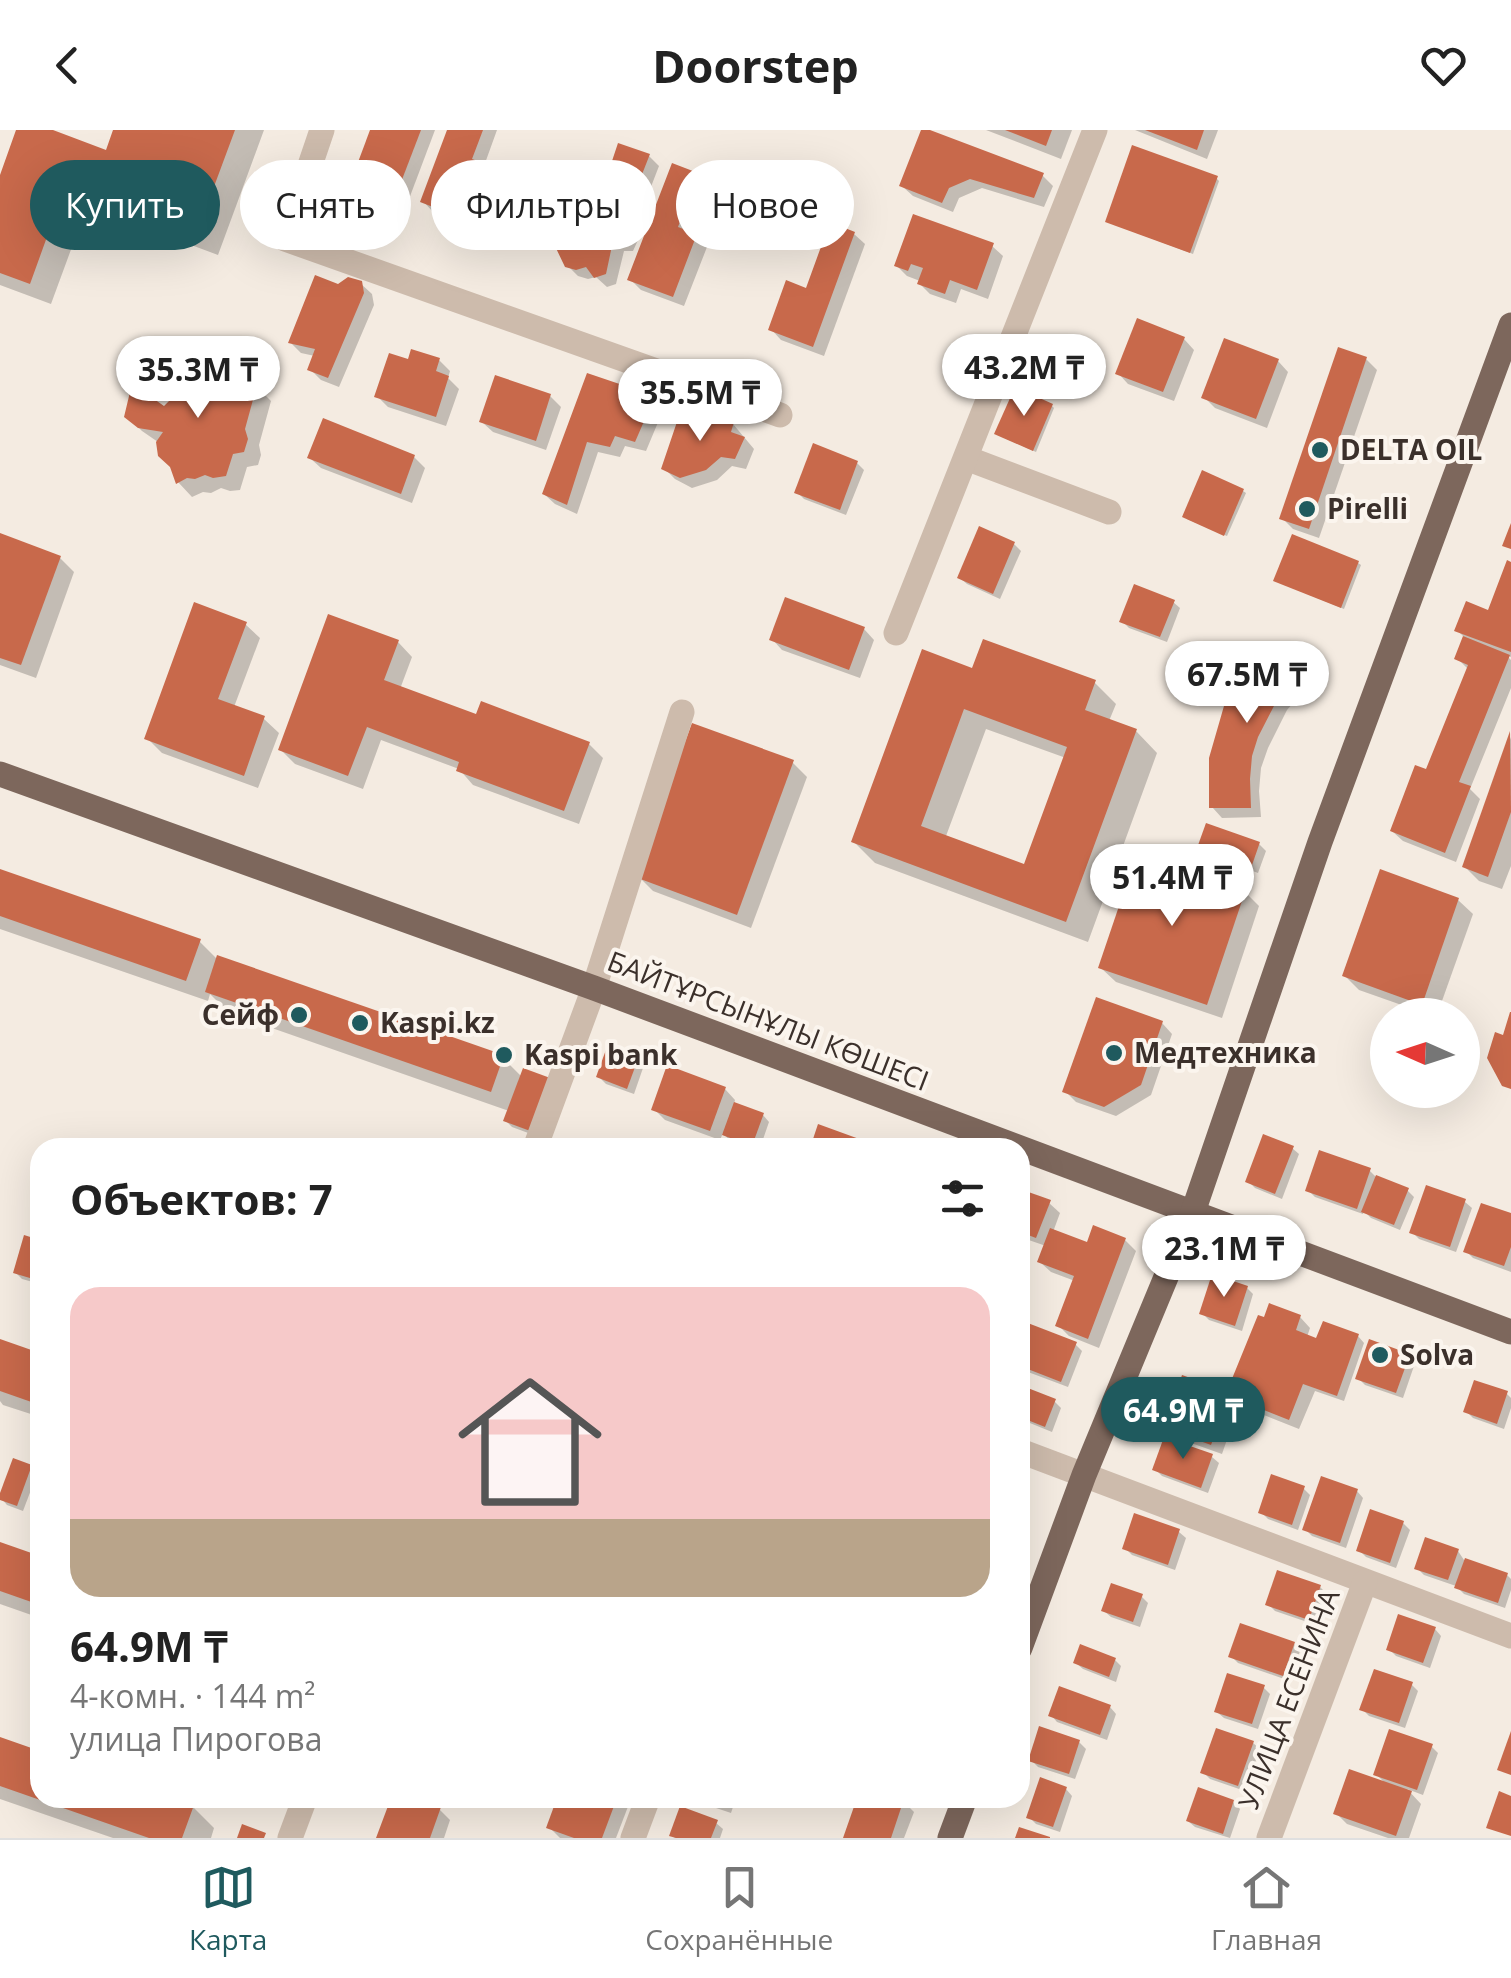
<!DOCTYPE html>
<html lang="ru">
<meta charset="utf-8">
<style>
body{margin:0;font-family:"Open Sans",sans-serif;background:#f2f2f2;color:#222;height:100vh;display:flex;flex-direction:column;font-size:38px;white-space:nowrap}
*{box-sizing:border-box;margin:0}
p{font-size:32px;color:#767676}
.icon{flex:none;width:55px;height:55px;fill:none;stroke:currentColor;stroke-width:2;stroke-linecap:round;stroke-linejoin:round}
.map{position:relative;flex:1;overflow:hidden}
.side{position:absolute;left:30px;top:1008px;width:1000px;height:670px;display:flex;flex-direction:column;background:#fff;border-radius:30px;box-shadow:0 10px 40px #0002}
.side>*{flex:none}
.hud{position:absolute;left:30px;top:30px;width:1000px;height:90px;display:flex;gap:20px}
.needle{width:65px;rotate:273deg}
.buttons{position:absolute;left:1370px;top:868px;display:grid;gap:20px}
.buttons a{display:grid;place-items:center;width:110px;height:110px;border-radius:50%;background:#fff;box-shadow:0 10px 40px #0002;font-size:50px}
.price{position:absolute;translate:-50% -85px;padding:0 22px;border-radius:35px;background:#fff;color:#222;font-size:32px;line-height:65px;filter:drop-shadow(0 2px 5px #0008)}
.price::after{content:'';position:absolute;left:50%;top:60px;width:30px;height:22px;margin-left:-15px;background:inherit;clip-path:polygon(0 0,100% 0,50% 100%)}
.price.on{background:#1f5a5e;color:#fff}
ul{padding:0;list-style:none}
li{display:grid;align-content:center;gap:20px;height:530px;padding:0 40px}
li span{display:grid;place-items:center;height:310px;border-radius:30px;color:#555}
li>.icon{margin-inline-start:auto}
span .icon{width:180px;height:180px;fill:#fffc;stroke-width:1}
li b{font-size:42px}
h2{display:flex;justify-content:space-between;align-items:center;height:120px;padding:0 40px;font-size:42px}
.chip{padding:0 35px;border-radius:45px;background:#fff;box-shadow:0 10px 40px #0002;font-size:35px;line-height:90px}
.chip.on{background:#1f5a5e;color:#fff}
header{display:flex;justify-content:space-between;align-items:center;height:130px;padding:0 40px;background:#fff;font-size:45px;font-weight:700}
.dock{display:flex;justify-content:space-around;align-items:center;height:140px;border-top:2px solid #e0e0e0;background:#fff;font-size:28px;color:#767676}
.dock a{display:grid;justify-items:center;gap:5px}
.dock .on{color:#1f5a5e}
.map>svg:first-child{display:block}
.shadow{fill:#0003;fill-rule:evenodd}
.building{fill:#c8694b;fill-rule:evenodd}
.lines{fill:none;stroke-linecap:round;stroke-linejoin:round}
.minor{stroke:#cdbbac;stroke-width:25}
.major{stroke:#7d675c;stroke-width:25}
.poi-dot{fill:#1f5a5e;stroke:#fbf5ee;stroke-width:4}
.labels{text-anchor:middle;stroke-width:8;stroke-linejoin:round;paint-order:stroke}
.poi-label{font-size:28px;font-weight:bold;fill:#3b302b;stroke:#fbf5ee;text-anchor:start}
.street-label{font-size:28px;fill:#3b302b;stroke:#fbf5ee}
</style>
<header><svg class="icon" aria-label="back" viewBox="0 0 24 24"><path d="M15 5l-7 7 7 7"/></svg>Doorstep<svg class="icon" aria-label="heart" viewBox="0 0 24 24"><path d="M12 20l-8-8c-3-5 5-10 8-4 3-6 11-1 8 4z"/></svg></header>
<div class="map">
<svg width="1511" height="1708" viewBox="0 0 1511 1708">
<rect width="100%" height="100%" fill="#f4ebe1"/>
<!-- shadow -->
<g class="shadow">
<path d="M19 0H45L108 23 116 0H264L218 125 87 76 51 174 0 155V52Z"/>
<path d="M373 0H435L409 69 368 53 357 42Z"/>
<path d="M450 0H497L484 36 499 42 510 53 491 104 433 82 423 71Z"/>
<path d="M923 0 1042 45 1053 56 1044 77 982 58 959 68 953 82 913 66 902 56Z"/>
<path d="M986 0H1072L1061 29Z"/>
<path d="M1135 0H1218L1207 29Z"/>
<path d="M649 26 659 36 637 93 643 99 633 121H624L616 154 607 157 596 147 588 149 578 146 567 135 596 77Z"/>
<path d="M697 45 707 55 689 104 696 106 707 117 684 176 641 160 630 149Z"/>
<path d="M1216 48 1219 51 1193 124 1108 92Z"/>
<path d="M854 104 865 114 824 226 781 210 771 199Z"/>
<path d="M992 116 1003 126 988 169 961 159 956 173 930 164 919 153 920 151 907 146 897 136Z"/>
<path d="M360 153 372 164 374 175 339 257 321 250 310 239 315 226 301 223 290 212 338 156Z"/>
<path d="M1184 209 1194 220 1174 271 1128 254 1118 243Z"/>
<path d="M1366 229 1377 240 1319 408 1293 399 1282 388Z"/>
<path d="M439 230 450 241 448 248 459 259 446 296 388 277 377 266 410 232Z"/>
<path d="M1278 231 1288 242 1267 298 1215 278 1204 267Z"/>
<path d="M212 239 223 250 234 251 245 245 271 271 259 315 261 325 258 335 247 337 240 360 230 361 221 358 211 363 203 362 192 367 178 352 158 312 142 301 127 286 164 279Z"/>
<path d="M588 246 654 268 664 278 646 321 625 316 620 327 598 322 577 384 555 374 544 364Z"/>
<path d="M550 266 561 277 546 320 493 302 482 292Z"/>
<path d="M1052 276 1054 278 1036 322 1000 306Z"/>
<path d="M698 292 733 294 754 319 746 339 732 336 717 350 692 358 675 349 664 338Z"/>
<path d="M414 327 425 338 412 373 321 338 310 328Z"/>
<path d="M857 333 864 340 846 385 804 369 797 362Z"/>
<path d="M1243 361 1246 363 1227 406 1187 389Z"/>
<path d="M0 406 60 428 74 442 36 548 0 535Z"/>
<path d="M1014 414 1021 421 1000 469 967 454 960 448Z"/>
<path d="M1358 433 1361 435 1344 479 1276 451Z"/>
<path d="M1511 435V527L1506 525 1511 530V558L1470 659 1480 669 1456 732 1403 711 1392 701 1427 643 1469 540 1457 528 1465 508 1457 500 1489 483Z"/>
<path d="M1173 472 1180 478 1167 512 1129 498 1122 491Z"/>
<path d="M245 494 260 508 234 577 264 589 279 603 258 658 162 623 147 608Z"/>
<path d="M864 499 874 510 860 548 782 520 772 509Z"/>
<path d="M398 512 412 527 400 559 478 587 589 614 603 628 579 694 473 655 459 639 381 610 363 659 295 634 281 620Z"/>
<path d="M1273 514 1313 550 1287 580 1268 618 1261 638 1259 661 1261 687 1222 688 1212 677Z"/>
<path d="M974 541 1094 552 1116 574 1109 591 1136 601 1157 623 1088 812 875 733 854 712ZM986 599 1066 628 1026 737 946 706Z"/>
<path d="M1511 607V736L1502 759 1479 751 1465 737Z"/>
<path d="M792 632 807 647 751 798 653 761 638 746Z"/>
<path d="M1259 714 1266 721 1258 743 1207 724 1200 717Z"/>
<path d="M0 742 200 812 218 830 502 927 522 947 539 1007 512 997 505 990 509 981 229 883 210 864 208 871 0 799Z"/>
<path d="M1244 761 1259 776 1222 888 1116 852 1101 838Z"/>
<path d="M1458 770 1473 784 1437 885H1430L1359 860 1345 846Z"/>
<path d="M1162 893 1172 904 1151 965 1116 986 1076 972 1065 961Z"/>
<path d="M636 931 643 938 634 964 606 954 599 947Z"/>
<path d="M725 959 735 970 734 974 763 985 769 992 760 1018H748L731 1012 723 1003 720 1010 665 990 654 979Z"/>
<path d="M1292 1018 1299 1024 1282 1069 1255 1058 1248 1051Z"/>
<path d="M1369 1040 1376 1047 1407 1060 1414 1067 1400 1100 1371 1088 1364 1081 1363 1084 1315 1067 1308 1060Z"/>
<path d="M1020 1062 1049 1073 1060 1083 1053 1102 1089 1115 1125 1110 1136 1121 1099 1218 1069 1206 1058 1195 1075 1151 1051 1142 1040 1132 1046 1116 1020 1107Z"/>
<path d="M1465 1072 1472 1078 1456 1122 1419 1109 1412 1102Z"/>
<path d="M1511 1086V1142L1473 1128 1466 1121Z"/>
<path d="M40 1112V1154L22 1149 15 1142Z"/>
<path d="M1247 1158 1253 1164 1242 1201 1209 1190 1202 1183Z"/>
<path d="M1300 1187 1310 1198 1307 1207 1318 1212 1358 1206 1364 1213 1344 1271 1315 1261 1299 1299 1239 1275 1222 1324 1177 1308 1166 1298 1229 1265Z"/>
<path d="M1020 1193 1075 1214 1082 1221 1068 1257 1020 1239Z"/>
<path d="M0 1212 40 1226V1287L3 1275 0 1271Z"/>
<path d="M1409 1226 1415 1233 1403 1268 1365 1255 1358 1248Z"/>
<path d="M1020 1258 1054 1271 1061 1278 1052 1302 1020 1289Z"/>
<path d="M1507 1264 1511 1268V1278L1504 1299 1473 1288 1466 1281Z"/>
<path d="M1212 1327 1219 1333 1208 1363 1162 1346 1155 1339Z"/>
<path d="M31 1337 37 1344 23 1381 7 1375 1 1368Z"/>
<path d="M1303 1358 1310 1365 1298 1400 1268 1389 1261 1382Z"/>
<path d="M1357 1361 1363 1368 1346 1418 1312 1406 1305 1399Z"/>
<path d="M1403 1393 1410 1400 1396 1438 1366 1427 1359 1420Z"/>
<path d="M1179 1402 1186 1408 1175 1440 1132 1425 1125 1418Z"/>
<path d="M0 1415 40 1429V1488L0 1474Z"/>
<path d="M1458 1421 1464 1430 1507 1445 1511 1449V1460L1505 1478 1464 1464 1456 1456 1424 1445 1417 1438Z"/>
<path d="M1320 1457 1327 1464 1316 1495 1275 1481 1268 1474Z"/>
<path d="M1141 1466 1148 1473 1140 1497 1111 1487 1104 1481Z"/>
<path d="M1435 1499 1441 1506 1430 1538 1396 1526 1389 1519Z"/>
<path d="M1294 1514 1300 1521 1290 1551 1238 1533 1231 1526Z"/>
<path d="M1115 1530 1121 1536 1116 1552 1083 1539 1076 1533Z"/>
<path d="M1411 1554 1418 1561 1405 1598 1369 1586 1362 1579Z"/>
<path d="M1263 1557 1270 1564 1258 1599 1224 1588 1217 1582Z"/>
<path d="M1110 1577 1116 1584 1107 1610 1057 1592 1051 1585Z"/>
<path d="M0 1610 40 1623V1668H166L193 1677 214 1698 211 1708H113L0 1669Z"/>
<path d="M1079 1612 1086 1619 1075 1649 1038 1637 1031 1630Z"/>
<path d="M1253 1613 1260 1619 1245 1661 1210 1649 1203 1642Z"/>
<path d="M1431 1616 1438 1623 1423 1665 1407 1659 1421 1674 1409 1708H1388L1347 1694 1336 1683 1386 1654 1376 1644Z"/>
<path d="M1066 1659 1072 1666 1060 1702 1036 1694 1029 1687Z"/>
<path d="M393 1668H407L439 1679 450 1690 444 1708H379Z"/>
<path d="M560 1668H623L629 1674 616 1708H560L549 1697Z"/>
<path d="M693 1668H736L731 1683 698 1672Z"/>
<path d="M859 1668H893L903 1671 914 1682 904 1708H845Z"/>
<path d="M1233 1672 1240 1679 1230 1708 1195 1697 1188 1691Z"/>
<path d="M716 1693 723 1699 720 1708H675L672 1705Z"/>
</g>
<!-- building -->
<g class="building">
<path d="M16 0H53L106 20 113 0H235L196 105 65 57 30 154 0 143V45Z"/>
<path d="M370 0H421L398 60 354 43Z"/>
<path d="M447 0H483L472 29 501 40 480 95 420 72Z"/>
<path d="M921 0H930L1044 43 1034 68 970 49 949 58 942 73 899 56Z"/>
<path d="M1005 0H1052L1046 16Z"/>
<path d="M1145 0H1204L1197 20Z"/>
<path d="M618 13 650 24 626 85 634 86 622 112 613 111 606 144 594 148 586 137 576 140 565 137 554 114 568 80 576 79 580 70 594 74 601 54 596 52 604 31 611 34Z"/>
<path d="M1132 15 1218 46 1190 123 1105 92Z"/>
<path d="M672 33 698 43 678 97 697 104 673 167 627 150Z"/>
<path d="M913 84 994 113 977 160 950 150 945 164 917 154 923 138 911 134 908 141 894 136Z"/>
<path d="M830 92 855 102 813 217 768 200 786 150 806 158Z"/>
<path d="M315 145 338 154 348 147 362 151 364 163 328 248 307 240 315 219 288 213Z"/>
<path d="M1137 188 1185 207 1163 262 1115 244Z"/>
<path d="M1224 208 1279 229 1256 289 1201 268Z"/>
<path d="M1338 217 1367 227 1309 399 1279 389Z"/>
<path d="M411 219 440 228 436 241 449 246 436 287 374 267 389 223 408 229Z"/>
<path d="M202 229 214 237 216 247 234 248 246 242 257 255 245 299 248 309 244 322 233 324 226 346 213 348 205 345 195 349 187 348 176 354 170 337 158 326 156 312 163 302 138 298 124 287 130 262H144L164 276 175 265 187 230Z"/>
<path d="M587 243 655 266 635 312 615 306 610 317 587 312 567 375 542 364Z"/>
<path d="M495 245 551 264 536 311 479 292Z"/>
<path d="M1015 257 1053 274 1033 321 994 304Z"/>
<path d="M703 281 734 292 731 302 745 307 735 329 721 327 706 340 680 348 661 339 680 283 697 289Z"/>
<path d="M323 288 415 325 401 364 307 328Z"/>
<path d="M813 313 858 331 840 380 794 363Z"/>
<path d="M1202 340 1244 359 1224 406 1182 387Z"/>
<path d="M1511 393V419L1502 416Z"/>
<path d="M979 396 1015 412 993 464 957 448Z"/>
<path d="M0 403 61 426 21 535 0 528Z"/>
<path d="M1292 404 1359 431 1341 478 1273 451Z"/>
<path d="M1507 430 1511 432V522L1454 501 1466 471 1488 480Z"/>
<path d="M1134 454 1175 470 1160 507 1119 492Z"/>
<path d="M785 467 865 497 849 540 769 510Z"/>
<path d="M194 472 247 492 218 569 265 586 244 646 144 609Z"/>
<path d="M328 484 399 510 384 550 476 584 481 571 590 612 564 681 456 641 459 632 367 597 348 646 278 620Z"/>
<path d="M1463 506 1510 525 1459 652 1471 656 1445 723 1390 701 1415 635 1426 639 1468 535 1454 529Z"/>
<path d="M983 509 1096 550 1085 580 1137 599 1066 792 851 712 922 519 972 538ZM964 579 1067 617 1024 734 921 696Z"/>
<path d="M1272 511 1304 537 1277 570 1258 607 1252 626 1250 649 1251 678H1209V628L1226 569 1247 537Z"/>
<path d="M692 593 794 630 737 785 635 747Z"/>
<path d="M1510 601 1511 682 1488 747 1462 737Z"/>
<path d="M1206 693 1260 712 1251 738 1197 718Z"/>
<path d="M1137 723 1246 759 1207 875 1098 838Z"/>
<path d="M0 739 201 809 186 851 0 786Z"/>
<path d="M1380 739 1459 768 1422 875 1342 846Z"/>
<path d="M217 825 504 925 491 962 205 862Z"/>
<path d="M1096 867 1163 891 1141 955 1104 977 1062 962Z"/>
<path d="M1510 882H1511V959L1502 956 1487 928 1495 902 1503 905Z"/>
<path d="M607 917 638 929 627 959 596 947Z"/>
<path d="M667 935 726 957 710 1001 651 980Z"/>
<path d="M523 938 553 949 533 1002 503 991Z"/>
<path d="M734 972 764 983 752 1016 722 1005Z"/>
<path d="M818 994 862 1010 859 1018H810Z"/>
<path d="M1263 1004 1294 1016 1275 1064 1245 1052Z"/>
<path d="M1319 1020 1371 1038 1357 1079 1305 1061Z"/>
<path d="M1376 1045 1409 1058 1394 1095 1361 1082Z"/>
<path d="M1426 1055 1466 1069 1450 1117 1409 1103Z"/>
<path d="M1020 1059 1051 1070 1036 1108 1020 1102Z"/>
<path d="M1481 1073 1511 1083V1117L1504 1136 1463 1122Z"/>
<path d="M1093 1095 1126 1108 1088 1209 1055 1196 1074 1146 1037 1132 1050 1098 1087 1112Z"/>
<path d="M24 1105 40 1110V1151L13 1143Z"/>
<path d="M1212 1144 1248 1156 1235 1196 1199 1184Z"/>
<path d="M1269 1173 1301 1185 1296 1200 1316 1208 1323 1191 1359 1204 1337 1266 1303 1254 1289 1290 1229 1266 1211 1315 1164 1298 1182 1245 1227 1261 1258 1185 1264 1187Z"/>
<path d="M1020 1190 1077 1212 1061 1252 1020 1236Z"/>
<path d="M0 1209 40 1223V1275L0 1261Z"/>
<path d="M1369 1209 1410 1224 1396 1263 1355 1249Z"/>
<path d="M1474 1250 1508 1261 1497 1294 1463 1282Z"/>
<path d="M1020 1255 1056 1269 1045 1297 1020 1287Z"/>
<path d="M1164 1307 1213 1324 1201 1358 1152 1340Z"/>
<path d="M13 1328 32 1335 17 1376 0 1370V1363Z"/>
<path d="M1271 1344 1305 1356 1292 1395 1258 1383Z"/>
<path d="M1321 1346 1358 1359 1340 1413 1302 1400Z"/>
<path d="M1370 1379 1404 1391 1390 1433 1356 1421Z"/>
<path d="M1134 1383 1180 1399 1168 1435 1122 1419Z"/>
<path d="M1425 1407 1459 1419 1448 1450 1414 1439Z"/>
<path d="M0 1412 40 1426V1475L0 1461Z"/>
<path d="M1465 1428 1508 1443 1498 1473 1454 1458Z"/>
<path d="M1277 1440 1321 1455 1309 1490 1265 1475Z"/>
<path d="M1111 1453 1143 1464 1133 1492 1101 1481Z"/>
<path d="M1398 1484 1436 1497 1423 1533 1386 1520Z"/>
<path d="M1240 1493 1295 1512 1283 1546 1228 1527Z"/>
<path d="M1080 1514 1116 1528 1109 1547 1073 1533Z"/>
<path d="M1374 1539 1413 1552 1399 1593 1359 1580Z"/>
<path d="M1227 1543 1265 1555 1252 1594 1214 1582Z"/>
<path d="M1059 1556 1111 1575 1100 1605 1048 1586Z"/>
<path d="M1039 1596 1080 1610 1069 1644 1028 1631Z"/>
<path d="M1216 1598 1254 1611 1238 1656 1200 1643Z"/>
<path d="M1389 1599 1433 1614 1417 1660 1373 1645Z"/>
<path d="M1511 1601V1645L1497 1640Z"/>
<path d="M0 1607 40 1621V1668H174L194 1675 182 1708H149L0 1656Z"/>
<path d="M1349 1639 1412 1661 1396 1706 1333 1684Z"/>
<path d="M1040 1647 1067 1657 1053 1697 1026 1688Z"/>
<path d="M1198 1657 1234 1670 1223 1704 1186 1691Z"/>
<path d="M1499 1661 1511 1666V1706L1486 1698Z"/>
<path d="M391 1668H415L441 1677 430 1708H376Z"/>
<path d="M557 1668H617L602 1708H574L546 1698Z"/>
<path d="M695 1668H728L724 1678Z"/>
<path d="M857 1668 904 1669 891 1708H843Z"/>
<path d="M680 1676 718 1690 711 1708H676L669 1706Z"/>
<path d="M242 1694 266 1703 264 1708H237Z"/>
<path d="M1019 1697 1050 1707V1708H1015Z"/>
</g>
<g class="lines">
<!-- minor -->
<g class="minor">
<path d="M322 0 285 109 780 285"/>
<path d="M966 328 1109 382"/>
<path d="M896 503 1095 0"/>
<path d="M535 1018 594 858 682 582"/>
<path d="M1020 1321 1511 1506"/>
<path d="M290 1708 305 1668"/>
<path d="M633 1708 648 1668"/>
<path d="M1269 1708 1365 1452"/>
</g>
<!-- major -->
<g class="major">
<path d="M0 644 594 858 1511 1202"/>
<path d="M1020 1518 1084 1345 1193 1082 1320 712 1511 195"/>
<path d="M950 1708 965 1668"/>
</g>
</g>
<!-- markers -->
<g class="poi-dot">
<circle cx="1320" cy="320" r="10"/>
<circle cx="1307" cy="379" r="10"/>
<circle cx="299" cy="885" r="10"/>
<circle cx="360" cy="893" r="10"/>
<circle cx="1114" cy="923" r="10"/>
<circle cx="504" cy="925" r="10"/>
<circle cx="1380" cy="1225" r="10"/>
</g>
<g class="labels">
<!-- poi labels -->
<g class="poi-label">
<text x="1340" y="330">DELTA OIL</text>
<text x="1327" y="389">Pirelli</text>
<text x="279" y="895" text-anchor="end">Сейф</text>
<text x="380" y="903">Kaspi.kz</text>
<text x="1134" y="933">Медтехника</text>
<text x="524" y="935">Kaspi bank</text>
<text x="1400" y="1235">Solva</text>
</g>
<!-- street labels -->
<g class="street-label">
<text transform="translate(768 891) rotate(21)" y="10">БАЙТҰРСЫНҰЛЫ КӨШЕСІ</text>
<text transform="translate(1289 1569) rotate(-69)" y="10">УЛИЦА ЕСЕНИНА</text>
</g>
</g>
</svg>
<div class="buttons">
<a><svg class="needle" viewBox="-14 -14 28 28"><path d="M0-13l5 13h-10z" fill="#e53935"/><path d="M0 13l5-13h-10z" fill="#767676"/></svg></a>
</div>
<b class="price" style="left:1024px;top:289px">43.2M ₸</b>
<b class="price" style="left:198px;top:291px">35.3M ₸</b>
<b class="price" style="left:700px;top:314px">35.5M ₸</b>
<b class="price" style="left:1247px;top:596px">67.5M ₸</b>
<b class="price" style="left:1172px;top:799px">51.4M ₸</b>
<b class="price" style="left:1224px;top:1170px">23.1M ₸</b>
<b class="price on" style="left:1183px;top:1332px">64.9M ₸</b>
<div class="hud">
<a class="chip on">Купить</a>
<a class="chip">Снять</a>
<a class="chip">Фильтры</a>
<a class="chip">Новое</a>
</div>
<section class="side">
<h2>Объектов: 7<svg class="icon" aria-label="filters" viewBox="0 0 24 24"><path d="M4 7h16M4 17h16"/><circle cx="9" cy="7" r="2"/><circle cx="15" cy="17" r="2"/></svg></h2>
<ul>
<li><span style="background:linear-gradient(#f6c9c9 75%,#b9a48a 0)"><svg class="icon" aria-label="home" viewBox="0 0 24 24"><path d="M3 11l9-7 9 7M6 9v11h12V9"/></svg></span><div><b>64.9M ₸</b><p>4-комн. · 144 m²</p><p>улица Пирогова</p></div></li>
</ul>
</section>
</div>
<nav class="dock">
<a class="on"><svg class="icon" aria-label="map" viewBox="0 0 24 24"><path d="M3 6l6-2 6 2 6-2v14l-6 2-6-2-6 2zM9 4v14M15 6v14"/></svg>Карта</a>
<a><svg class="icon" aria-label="saved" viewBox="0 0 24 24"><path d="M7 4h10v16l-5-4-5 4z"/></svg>Сохранённые</a>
<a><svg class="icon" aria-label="home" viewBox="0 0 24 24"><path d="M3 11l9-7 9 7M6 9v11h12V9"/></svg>Главная</a>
</nav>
